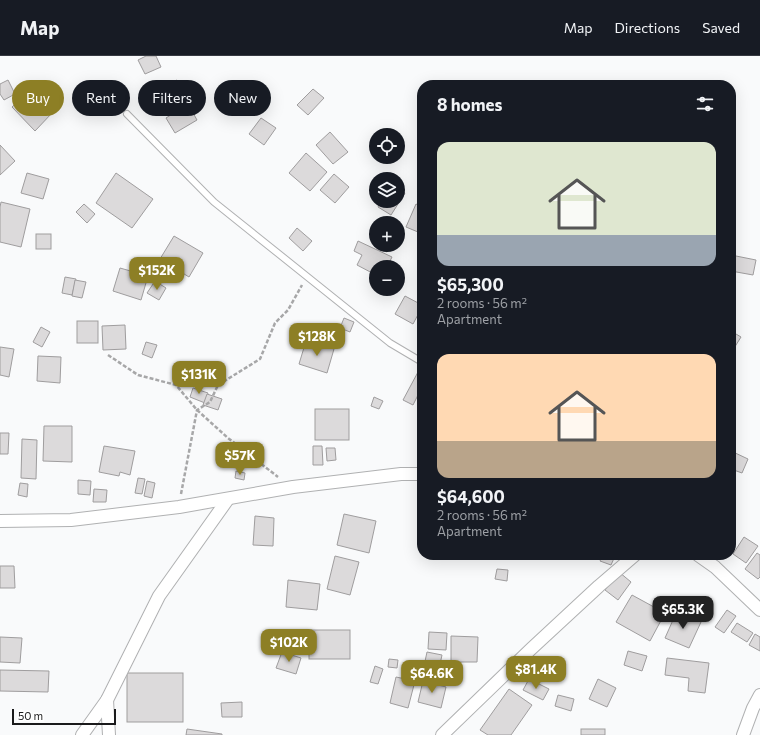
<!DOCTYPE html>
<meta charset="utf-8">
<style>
body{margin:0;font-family:Commissioner,sans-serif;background:#20242c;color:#f1f3f6;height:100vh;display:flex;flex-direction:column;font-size:15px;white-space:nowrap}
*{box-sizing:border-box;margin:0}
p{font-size:13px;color:#9ea1a6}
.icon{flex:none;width:22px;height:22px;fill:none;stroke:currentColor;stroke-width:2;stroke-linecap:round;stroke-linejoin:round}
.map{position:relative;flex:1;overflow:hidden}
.details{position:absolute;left:417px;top:24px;width:319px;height:480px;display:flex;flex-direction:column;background:#171b24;border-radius:16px;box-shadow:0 4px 16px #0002}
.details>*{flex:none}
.top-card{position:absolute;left:12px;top:24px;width:345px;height:36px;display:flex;gap:8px}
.tools{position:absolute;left:369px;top:72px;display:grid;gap:8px}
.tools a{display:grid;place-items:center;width:36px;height:36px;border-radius:50%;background:#171b24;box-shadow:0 4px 16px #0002;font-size:20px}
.scale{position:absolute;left:12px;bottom:10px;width:104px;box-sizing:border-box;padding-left:4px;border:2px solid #1a1a1b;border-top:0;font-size:11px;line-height:14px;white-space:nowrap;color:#1a1a1b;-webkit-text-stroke:3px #fff;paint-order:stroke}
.price{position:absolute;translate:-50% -34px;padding:0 9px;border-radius:8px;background:#8d7f25;color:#fff;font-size:13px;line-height:26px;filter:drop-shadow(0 1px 2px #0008)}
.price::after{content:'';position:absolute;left:50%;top:24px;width:12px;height:9px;margin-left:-6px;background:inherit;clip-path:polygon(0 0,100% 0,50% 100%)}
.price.selected{background:#222;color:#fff}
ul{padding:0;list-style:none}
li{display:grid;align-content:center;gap:8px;height:212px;padding:0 20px}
li span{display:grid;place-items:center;height:124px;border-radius:12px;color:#555}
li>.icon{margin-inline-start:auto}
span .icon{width:72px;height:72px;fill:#fffc;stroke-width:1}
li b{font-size:17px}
h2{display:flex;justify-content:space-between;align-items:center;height:48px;padding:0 20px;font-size:17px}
.tag{padding:0 14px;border-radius:18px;background:#171b24;box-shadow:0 4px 16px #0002;font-size:14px;line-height:36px}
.tag.selected{background:#8d7f25;color:#fff}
header{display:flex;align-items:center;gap:24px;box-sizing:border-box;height:56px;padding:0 20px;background:#171b24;border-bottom:1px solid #363941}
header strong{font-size:19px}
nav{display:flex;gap:22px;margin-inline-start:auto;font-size:14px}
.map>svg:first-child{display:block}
.building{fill:#dcdadb;stroke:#9f9d9e}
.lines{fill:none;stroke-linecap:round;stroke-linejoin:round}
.service-casing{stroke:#b0b1b2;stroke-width:8}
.minor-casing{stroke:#b0b1b2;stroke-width:14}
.path{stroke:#a7a7a8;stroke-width:2.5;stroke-dasharray:4 2;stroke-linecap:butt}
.service{stroke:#fff;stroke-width:6}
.minor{stroke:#fff;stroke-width:12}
</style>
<header>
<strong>Map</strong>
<nav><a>Map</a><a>Directions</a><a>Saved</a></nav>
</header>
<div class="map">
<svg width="760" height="679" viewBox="0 0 760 679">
<rect width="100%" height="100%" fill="#f9fafb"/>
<!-- building -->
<g class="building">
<path d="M146 0H156L161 11 145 18 138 4Z"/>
<path d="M8 24 15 38 4 44 0 38V28Z"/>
<path d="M177 24 181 34 174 37 170 27Z"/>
<path d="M192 31 197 42 181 49 176 38Z"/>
<path d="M313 33 324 42 308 59 297 49Z"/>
<path d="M30 34 52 57 35 75 12 51Z"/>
<path d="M188 48 197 64 175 77 166 62Z"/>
<path d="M261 62 276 72 264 89 249 78Z"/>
<path d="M330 76 348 96 333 108 316 89Z"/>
<path d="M0 89 15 105 0 119Z"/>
<path d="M306 97 327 116 310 135 289 117Z"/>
<path d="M27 117 49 123 43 143 21 137Z"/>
<path d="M116 117 153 143 132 172 96 147Z"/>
<path d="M334 118 349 131 335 147 320 134Z"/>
<path d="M398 132 405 137 391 159 378 151 381 145H398Z"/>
<path d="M1 146 30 153 21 191 0 186V151Z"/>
<path d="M84 148 95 158 87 167 76 156Z"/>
<path d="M416 148 422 151V166L418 176 406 171Z"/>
<path d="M297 172 312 185 303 195 289 182Z"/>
<rect x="36" y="178" width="15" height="15"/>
<path d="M174 180 203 197 189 221 160 203Z"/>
<path d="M358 185 392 201 387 211H376V219L357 209 362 199 354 195Z"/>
<path d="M376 186V189H390L387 196 374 190Z"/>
<path d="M731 199 756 204 753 219 731 215Z"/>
<path d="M120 212 148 220 141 244 113 235Z"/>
<path d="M65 221 76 223 72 239 62 237Z"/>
<path d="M75 224 86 226 82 242 72 240Z"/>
<path d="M155 225 166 232 159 244 147 237Z"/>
<path d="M405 240 422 249V251L413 268 395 258Z"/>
<path d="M344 262 354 266 350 276 340 272Z"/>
<rect x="77" y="265" width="21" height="22"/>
<path d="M125 269 126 293 103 294 102 270Z"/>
<path d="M41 271 50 276 42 291 33 286Z"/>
<path d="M731 275 741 281 731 297Z"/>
<path d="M306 285 334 293 327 317 299 308Z"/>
<path d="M146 286 157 289 152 302 142 298Z"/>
<path d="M0 291 14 293 9 321 0 319Z"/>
<path d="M38 300 61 301 60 327 37 325Z"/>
<path d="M418 316 422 318V331L413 349 403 344Z"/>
<path d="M193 332 208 337 205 347 190 341Z"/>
<path d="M207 338 222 343 218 354 203 349Z"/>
<path d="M374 341 383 345 379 353 371 350Z"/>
<rect x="315" y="353" width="34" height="31"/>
<path d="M44 370H72V406L43 405Z"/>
<path d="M0 377H9L8 398H0Z"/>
<path d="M22 383 37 384 36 423 21 422Z"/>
<path d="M104 390 135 395 130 419 120 416 119 420 99 416Z"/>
<path d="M313 390H322L323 409H313Z"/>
<path d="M326 392H335L336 404 327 405Z"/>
<path d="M731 395 748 403 742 417 731 413Z"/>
<path d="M236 415 245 417 244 424 235 422Z"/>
<path d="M138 422 145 423 142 438 135 437Z"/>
<path d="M78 424 91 425 90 439 78 438Z"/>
<path d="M147 425 155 427 152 442 144 440Z"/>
<path d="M20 427 28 428 27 441 18 439Z"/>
<path d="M94 433 107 434 106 446H93Z"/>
<path d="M344 458 376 465 369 497 337 489Z"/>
<path d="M255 460 274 462 273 490 253 489Z"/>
<path d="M744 481 758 490 746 507 733 498Z"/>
<path d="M757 497 760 499V521L758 523 745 513Z"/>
<path d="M603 499H613L615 500 611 509 600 505Z"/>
<path d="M335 500 359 506 350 539 327 533Z"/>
<path d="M0 510H14L15 532H0Z"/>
<path d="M497 513 508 514 507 525 495 523Z"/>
<path d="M619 516 631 526 618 544 605 534Z"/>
<path d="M288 524 320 528 317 554 286 551Z"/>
<path d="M632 539 665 557 650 585 616 566Z"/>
<path d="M692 551 707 559 704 565 689 558Z"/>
<path d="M727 554 736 560 724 577 715 571Z"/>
<path d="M677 555 701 566 689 592 665 582Z"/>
<path d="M737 567 753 577 747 586 731 576Z"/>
<rect x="309" y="574" width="41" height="29"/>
<path d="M429 576 447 577 446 594 428 593Z"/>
<path d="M755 578 760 581V595L749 589Z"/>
<path d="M451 580 478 581 477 606H451Z"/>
<path d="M0 581 22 582 20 607 0 606Z"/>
<path d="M628 595 647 600 642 615 624 609Z"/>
<path d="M282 596 301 602 296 618 276 612Z"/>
<path d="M427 596 442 599 439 613 424 610Z"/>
<path d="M667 602 709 607 705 637 688 635 689 622 665 619Z"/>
<path d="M389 603 398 604 397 612 388 611Z"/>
<path d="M375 610 383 613 378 628 370 626Z"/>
<path d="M0 614 49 615 48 636 0 635Z"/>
<rect x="127" y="617" width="56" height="49"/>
<path d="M396 621 415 625 408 652 390 647Z"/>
<path d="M529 623 549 633 543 644 523 634Z"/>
<path d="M598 623 616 632 607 651 589 643Z"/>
<path d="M423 625 446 631 441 652 418 646Z"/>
<path d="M509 633 532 649 511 679H488L480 674Z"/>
<path d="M558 639 574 643 571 655 555 650Z"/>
<path d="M242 646V661H222L221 647Z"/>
<path d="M187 673 222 678V679H186Z"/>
<rect x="581" y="673" width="24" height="6"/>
</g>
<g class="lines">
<defs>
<path id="service" d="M127 58 214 146 390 287 422 306"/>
<g id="minor">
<path d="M0 465 71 464 179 451 293 431 401 418H422"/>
<path d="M698 499 715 511 760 554"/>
<path d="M107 644 109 679"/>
<path d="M82 679 107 644 159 540 228 443"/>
<path d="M442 679 531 593 599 530 635 499"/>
<path d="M743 679 753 652 760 639"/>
</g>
</defs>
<!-- service casing -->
<use href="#service" class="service-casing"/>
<!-- minor casing -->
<use href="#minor" class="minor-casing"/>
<!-- path -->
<g class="path">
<path d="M108 299 138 319 176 329 197 354 228 382 278 421"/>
<path d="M181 438 197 354 210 346 218 329 260 303 275 267 288 254 302 229"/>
</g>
<!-- service -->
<use href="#service" class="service"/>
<!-- minor -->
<use href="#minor" class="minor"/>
</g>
</svg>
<div class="tools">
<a><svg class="icon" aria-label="locate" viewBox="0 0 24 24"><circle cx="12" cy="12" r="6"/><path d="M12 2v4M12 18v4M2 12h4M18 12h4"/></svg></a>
<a><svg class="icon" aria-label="layers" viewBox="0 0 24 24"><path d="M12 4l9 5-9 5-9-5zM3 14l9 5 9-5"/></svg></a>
<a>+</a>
<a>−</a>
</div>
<div class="scale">50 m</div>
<b class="price" style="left:157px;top:235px">$152K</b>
<b class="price" style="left:317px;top:301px">$128K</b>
<b class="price" style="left:199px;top:339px">$131K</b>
<b class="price" style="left:240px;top:420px">$57K</b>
<b class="price selected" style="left:683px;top:574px">$65.3K</b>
<b class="price" style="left:289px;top:607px">$102K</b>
<b class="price" style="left:536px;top:634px">$81.4K</b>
<b class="price" style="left:432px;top:638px">$64.6K</b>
<div class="top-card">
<a class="tag selected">Buy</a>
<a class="tag">Rent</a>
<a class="tag">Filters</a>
<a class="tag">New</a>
</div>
<section class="details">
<h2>8 homes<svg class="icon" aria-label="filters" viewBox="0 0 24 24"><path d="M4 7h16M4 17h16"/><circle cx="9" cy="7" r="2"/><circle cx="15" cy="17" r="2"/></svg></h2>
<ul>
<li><span style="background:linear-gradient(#dfe7d0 75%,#9aa5b1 0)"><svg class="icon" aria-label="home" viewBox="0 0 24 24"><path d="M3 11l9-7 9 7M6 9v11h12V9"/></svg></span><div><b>$65,300</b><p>2 rooms · 56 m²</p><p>Apartment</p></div></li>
<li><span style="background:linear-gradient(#ffd9b3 70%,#b9a48a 0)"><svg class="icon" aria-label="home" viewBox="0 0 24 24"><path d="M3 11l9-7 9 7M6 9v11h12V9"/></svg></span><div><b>$64,600</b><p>2 rooms · 56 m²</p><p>Apartment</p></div></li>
</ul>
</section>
</div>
